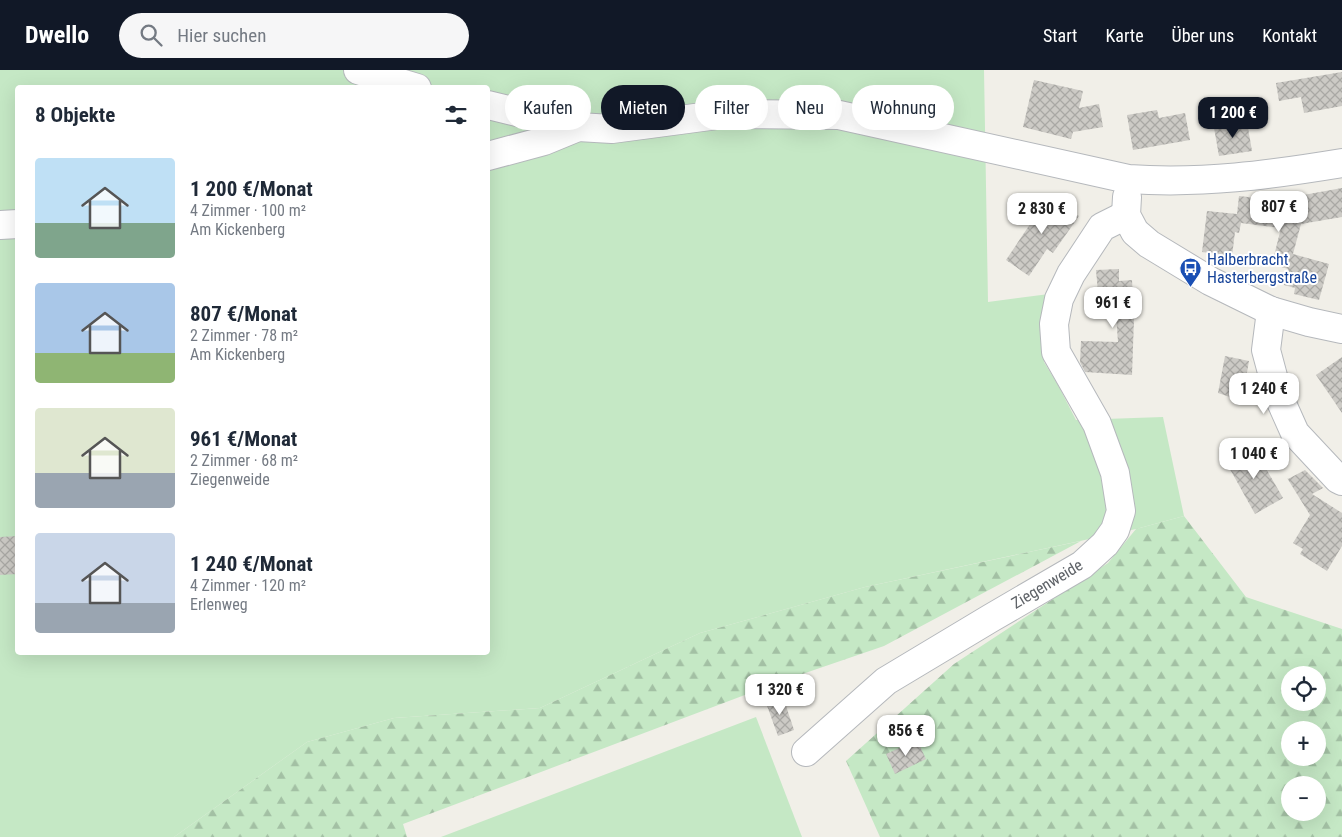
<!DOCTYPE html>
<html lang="de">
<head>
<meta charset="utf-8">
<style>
	body { margin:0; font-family:"Roboto Condensed",sans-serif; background:#f6f6f7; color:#1f2937; height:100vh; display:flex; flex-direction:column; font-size:19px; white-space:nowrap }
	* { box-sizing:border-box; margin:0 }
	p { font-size:16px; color:#747a83 }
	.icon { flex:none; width:28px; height:28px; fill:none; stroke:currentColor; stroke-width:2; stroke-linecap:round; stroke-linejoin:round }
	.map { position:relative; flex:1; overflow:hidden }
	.drawer { position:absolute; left:15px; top:15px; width:475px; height:570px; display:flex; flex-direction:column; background:#fff; border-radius:5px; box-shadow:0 5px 20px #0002 }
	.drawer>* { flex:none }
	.banner { position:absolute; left:505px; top:15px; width:475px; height:45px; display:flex; gap:10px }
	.controls { position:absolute; left:1281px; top:596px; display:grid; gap:10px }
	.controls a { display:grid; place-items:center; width:45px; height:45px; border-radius:50%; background:#fff; box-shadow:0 5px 20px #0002; font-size:25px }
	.price { position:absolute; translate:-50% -42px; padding:0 11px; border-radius:10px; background:#fff; color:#222; font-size:16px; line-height:32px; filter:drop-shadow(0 1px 2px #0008) }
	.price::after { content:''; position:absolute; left:50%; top:30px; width:15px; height:11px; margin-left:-8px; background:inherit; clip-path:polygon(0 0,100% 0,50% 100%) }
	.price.on { background:#111827; color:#fff }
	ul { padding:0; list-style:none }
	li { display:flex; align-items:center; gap:15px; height:125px; padding:0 20px }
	li span { display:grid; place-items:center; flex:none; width:140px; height:100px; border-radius:5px; color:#555 }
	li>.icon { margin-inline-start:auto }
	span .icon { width:60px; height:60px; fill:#fffc; stroke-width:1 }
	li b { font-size:21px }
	h2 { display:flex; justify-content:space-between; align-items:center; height:60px; padding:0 20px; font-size:21px }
	.tag { padding:0 18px; border-radius:22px; background:#fff; box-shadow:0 5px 20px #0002; font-size:18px; line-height:45px }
	.tag.on { background:#111827; color:#fff }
	header { display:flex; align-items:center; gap:30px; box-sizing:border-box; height:70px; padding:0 25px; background:#111827; color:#fff }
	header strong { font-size:24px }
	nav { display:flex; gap:28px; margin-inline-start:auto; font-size:18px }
	.search { width:350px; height:45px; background:#f6f6f7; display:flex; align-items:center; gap:12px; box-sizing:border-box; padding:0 18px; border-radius:28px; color:#747a83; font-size:19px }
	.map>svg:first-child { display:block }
</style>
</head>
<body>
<header>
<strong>Dwello</strong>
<div class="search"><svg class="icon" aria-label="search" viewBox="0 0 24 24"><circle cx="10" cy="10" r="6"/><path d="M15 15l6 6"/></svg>Hier suchen</div>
<nav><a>Start</a><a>Karte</a><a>Über uns</a><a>Kontakt</a></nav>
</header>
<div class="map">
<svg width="1342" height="767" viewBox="0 0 1342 767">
	<defs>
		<pattern id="forest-firs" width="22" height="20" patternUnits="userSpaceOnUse" patternTransform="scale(1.25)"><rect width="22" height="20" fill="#c5e8c5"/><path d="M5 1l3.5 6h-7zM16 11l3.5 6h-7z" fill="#a3c0a4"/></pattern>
		<pattern id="building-cross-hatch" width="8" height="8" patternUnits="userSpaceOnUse" patternTransform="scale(1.25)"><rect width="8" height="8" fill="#cccac5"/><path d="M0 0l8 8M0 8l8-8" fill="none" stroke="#a9a8a4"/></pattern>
	</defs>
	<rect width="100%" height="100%" fill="#f1efe8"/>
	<!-- green -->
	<g fill="#c5e8c5" fill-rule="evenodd">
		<path d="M0,0H984L988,232L1049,224L1044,256V292L1058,315L1076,350L1163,347L1184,446L1136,459L865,517L700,563L540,638L394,648L307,672L174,767H0ZM18,18H488V582H18Z"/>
		<polygon points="756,647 802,767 441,767"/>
	</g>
	<!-- forest -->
	<g fill="url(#forest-firs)" fill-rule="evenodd">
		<path d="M1184,446L1246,527L1342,559V767H880L846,691L954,594L1108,493L1136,459ZM1290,605H1318V632H1290ZM1290,660H1318V688H1290ZM1290,715H1318V742H1290Z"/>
		<polygon points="1081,471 884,576 782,611 403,754 407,767 174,767 307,672 394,648 540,638 700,563 865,517"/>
	</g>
	<!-- building -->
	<g fill="url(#building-cross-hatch)">
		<polygon points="1342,2 1342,36 1304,43 1301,27 1279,31 1276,13"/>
		<polygon points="1034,10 1083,21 1079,38 1099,34 1103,57 1073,62 1071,69 1023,57"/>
		<polygon points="1157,40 1159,48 1185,43 1190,70 1133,80 1127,45"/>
		<polygon points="1223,51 1229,55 1247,52 1252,81 1219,86 1214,58 1219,57"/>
		<polygon points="1342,118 1342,147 1301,154 1293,184 1329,194 1319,230 1294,224 1295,218 1284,215 1288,199 1272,194 1281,158 1241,153 1239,163 1235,162 1232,186 1202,182 1207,141 1237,144 1239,126 1266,129 1267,125 1287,128"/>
		<polygon points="1049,126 1079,146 1053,183 1047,179 1029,206 1006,190"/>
		<polygon points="1119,199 1119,211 1132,210 1134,249 1132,305 1085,302 1080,292 1081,271 1118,272 1115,232 1099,233 1096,200"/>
		<polygon points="1225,286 1249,291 1242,331 1218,323"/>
		<polygon points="1342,287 1342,343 1316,305"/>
		<polygon points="1253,376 1283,428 1255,444 1226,392"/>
		<polygon points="1305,400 1323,418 1312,424 1342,443 1342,476 1327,501 1300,484 1303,479 1293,473 1310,445 1287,408 1288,409"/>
		<polygon points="18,466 18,504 0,505 0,467"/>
		<polygon points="783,627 794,660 778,666 766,633"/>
		<polygon points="917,670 926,689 895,704 886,684"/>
	</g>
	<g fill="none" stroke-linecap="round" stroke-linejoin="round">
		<defs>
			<g id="minor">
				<polyline points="358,0 417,18"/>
				<path d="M488,35L578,57L612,59L725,44L839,45L1128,109C1203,114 1269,105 1342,93"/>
				<polyline points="488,86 544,71 578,57"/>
				<polyline points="1127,127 1126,145 1135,162 1149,174 1210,211 1271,241 1309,252 1342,259"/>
				<polyline points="0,155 18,154"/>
				<polyline points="1271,241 1266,280 1278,325 1295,363 1338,409 1342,411"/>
				<polyline points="806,682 886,611 991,548 1082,495 1105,474 1115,460 1121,441 1115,403 1097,354 1056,282 1054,254 1059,229 1071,204 1102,157 1126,145"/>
			</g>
		</defs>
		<!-- minor casing -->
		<use href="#minor" stroke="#b5b8bc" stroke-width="30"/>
		<!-- minor -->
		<use href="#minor" stroke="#fff" stroke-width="28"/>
	</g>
	<!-- icons -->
	<defs>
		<symbol id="bus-pin" viewBox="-11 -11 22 30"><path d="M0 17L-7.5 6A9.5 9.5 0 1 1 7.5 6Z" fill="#1a4fb4" stroke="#fff"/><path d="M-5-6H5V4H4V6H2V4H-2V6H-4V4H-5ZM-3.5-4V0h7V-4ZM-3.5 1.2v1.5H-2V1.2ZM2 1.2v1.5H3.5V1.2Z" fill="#fff"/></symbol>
	</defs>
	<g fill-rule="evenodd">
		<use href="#bus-pin" x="1178" y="186" width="25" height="34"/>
	</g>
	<g text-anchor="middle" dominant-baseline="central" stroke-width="4" stroke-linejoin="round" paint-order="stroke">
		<!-- transit labels -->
		<g font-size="16" fill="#164399" stroke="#fff" text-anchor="start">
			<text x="1207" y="189">Halberbracht<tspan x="1207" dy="18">Hasterbergstraße</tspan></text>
		</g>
		<!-- street labels -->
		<g font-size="16" fill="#5f6368" stroke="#fff">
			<text transform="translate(1047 514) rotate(-31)">Ziegenweide</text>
		</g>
	</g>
</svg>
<div class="controls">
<a><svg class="icon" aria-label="locate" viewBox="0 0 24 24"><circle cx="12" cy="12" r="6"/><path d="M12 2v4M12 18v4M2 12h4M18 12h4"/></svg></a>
<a>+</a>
<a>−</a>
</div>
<b class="price on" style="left:1233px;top:69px">1 200 €</b>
<b class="price" style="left:1279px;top:163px">807 €</b>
<b class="price" style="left:1042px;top:165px">2 830 €</b>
<b class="price" style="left:1113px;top:259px">961 €</b>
<b class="price" style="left:1264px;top:345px">1 240 €</b>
<b class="price" style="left:1254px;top:410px">1 040 €</b>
<b class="price" style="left:780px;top:646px">1 320 €</b>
<b class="price" style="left:906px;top:687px">856 €</b>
<div class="banner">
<a class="tag">Kaufen</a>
<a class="tag on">Mieten</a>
<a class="tag">Filter</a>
<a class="tag">Neu</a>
<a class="tag">Wohnung</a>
</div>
<section class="drawer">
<h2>8 Objekte<svg class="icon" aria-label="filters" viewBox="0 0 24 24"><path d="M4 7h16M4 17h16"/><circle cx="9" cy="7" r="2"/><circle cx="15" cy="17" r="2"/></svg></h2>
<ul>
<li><span style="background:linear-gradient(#bfe0f5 65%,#7fa58c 0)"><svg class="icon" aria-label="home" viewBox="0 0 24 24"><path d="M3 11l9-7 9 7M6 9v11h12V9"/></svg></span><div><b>1 200 €/Monat</b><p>4 Zimmer · 100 m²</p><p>Am Kickenberg</p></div></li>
<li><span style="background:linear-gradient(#a9c7e8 70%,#8fb573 0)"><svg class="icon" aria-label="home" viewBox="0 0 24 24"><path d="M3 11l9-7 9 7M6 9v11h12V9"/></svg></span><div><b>807 €/Monat</b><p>2 Zimmer · 78 m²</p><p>Am Kickenberg</p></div></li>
<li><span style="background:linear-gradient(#dfe7d0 65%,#9aa5b1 0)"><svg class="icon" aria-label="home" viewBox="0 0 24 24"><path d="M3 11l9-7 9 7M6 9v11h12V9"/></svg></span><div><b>961 €/Monat</b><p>2 Zimmer · 68 m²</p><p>Ziegenweide</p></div></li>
<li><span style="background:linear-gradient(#c9d6e8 70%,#9aa5b1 0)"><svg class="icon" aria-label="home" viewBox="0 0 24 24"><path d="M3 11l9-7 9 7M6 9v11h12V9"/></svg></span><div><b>1 240 €/Monat</b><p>4 Zimmer · 120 m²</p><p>Erlenweg</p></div></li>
</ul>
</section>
</div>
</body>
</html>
